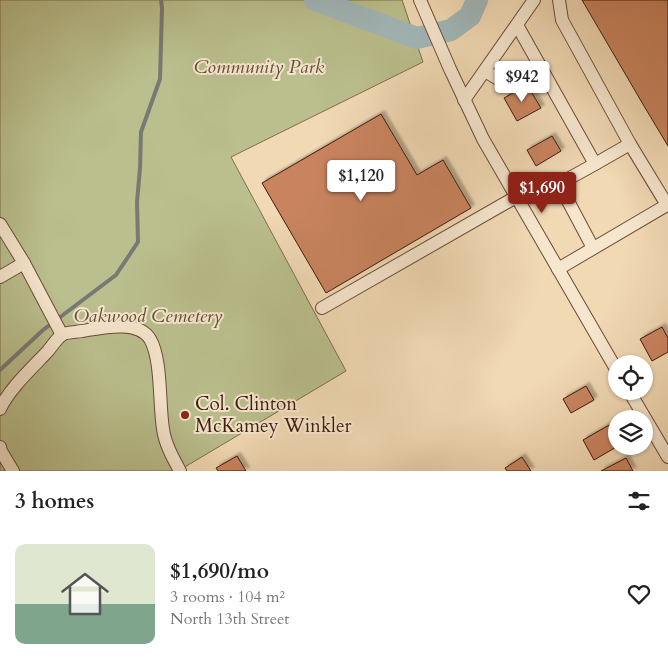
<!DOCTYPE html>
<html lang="en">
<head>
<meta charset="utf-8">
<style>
	body { margin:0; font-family:Cardo,serif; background:#f2f2f2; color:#222; height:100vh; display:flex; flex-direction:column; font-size:19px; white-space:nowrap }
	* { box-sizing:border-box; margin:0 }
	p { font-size:16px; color:#767676 }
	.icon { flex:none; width:28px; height:28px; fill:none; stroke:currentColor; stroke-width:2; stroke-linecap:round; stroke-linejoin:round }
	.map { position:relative; height:471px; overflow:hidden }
	.side { display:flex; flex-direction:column; background:#fff; flex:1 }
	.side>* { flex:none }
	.buttons { position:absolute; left:608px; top:355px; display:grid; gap:10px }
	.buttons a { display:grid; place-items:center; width:45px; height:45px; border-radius:50%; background:#fff; box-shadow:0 1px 4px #0004; font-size:25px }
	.price { position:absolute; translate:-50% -42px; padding:0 11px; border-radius:5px; background:#fff; color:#222; font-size:16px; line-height:32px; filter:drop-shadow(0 1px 2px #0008) }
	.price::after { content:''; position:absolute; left:50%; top:30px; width:15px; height:11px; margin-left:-8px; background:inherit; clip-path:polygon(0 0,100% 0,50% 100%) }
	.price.current { background:#8f2418; color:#fff }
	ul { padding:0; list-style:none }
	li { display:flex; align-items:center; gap:15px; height:125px; padding:0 15px }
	li span { display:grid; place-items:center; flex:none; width:140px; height:100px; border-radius:10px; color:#555 }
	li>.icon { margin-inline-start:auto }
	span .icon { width:60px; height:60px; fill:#fffc; stroke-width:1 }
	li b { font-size:21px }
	h2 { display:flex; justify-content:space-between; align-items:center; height:60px; padding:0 15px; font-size:21px }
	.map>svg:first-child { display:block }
</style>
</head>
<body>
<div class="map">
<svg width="668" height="471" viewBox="0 0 668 471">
	<defs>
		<filter id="shadow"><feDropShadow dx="3.5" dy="-3.5" stdDeviation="1" flood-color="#0004"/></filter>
	</defs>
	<rect width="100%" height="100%" fill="#f1d9b4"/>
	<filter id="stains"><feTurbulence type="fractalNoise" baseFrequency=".004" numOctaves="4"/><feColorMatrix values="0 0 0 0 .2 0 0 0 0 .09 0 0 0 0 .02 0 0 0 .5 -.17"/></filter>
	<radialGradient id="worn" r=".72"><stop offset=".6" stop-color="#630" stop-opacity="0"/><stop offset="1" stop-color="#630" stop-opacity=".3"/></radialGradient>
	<!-- green -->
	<polygon fill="#babf8d" stroke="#7c6e4e" points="0,0 402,0 423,62 231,157 346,371 178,471 0,471"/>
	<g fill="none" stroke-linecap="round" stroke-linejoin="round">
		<!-- stream -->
		<polyline stroke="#797975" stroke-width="4" points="0,370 43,330 116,275 138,242 137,202 140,168 141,132 160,79 162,8 161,0"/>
		<!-- river -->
		<polyline stroke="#a1b7b9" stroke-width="22" points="315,0 417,38 451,30 470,16 477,0"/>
	</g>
	<!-- building -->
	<g fill="#c9845f" stroke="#3d1c0e" filter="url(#shadow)">
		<polygon points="582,0 668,0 668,146 644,106"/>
		<polygon points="527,85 541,108 517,121 504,98"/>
		<polygon points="381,114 417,175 443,160 471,208 326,293 262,183"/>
		<polygon points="552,136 561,151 536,166 527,150"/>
		<polygon points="662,327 668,338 668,352 652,361 640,339"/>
		<polygon points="586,386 594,400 571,413 563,399"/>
		<polygon points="611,424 616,433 616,446 618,446 594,460 583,440"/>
		<polygon points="237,456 246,471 218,471 216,468"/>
		<polygon points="522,457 531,471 507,471 505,468"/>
		<polygon points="626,458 633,471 601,471"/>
	</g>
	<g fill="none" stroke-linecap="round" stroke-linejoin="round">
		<defs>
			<g id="minor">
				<polyline points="420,0 450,69 483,139 616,369"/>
				<polyline points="517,25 595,164 630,144"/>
				<polyline points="485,71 505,83 539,64"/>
				<polyline points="464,100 534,0"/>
				<polyline points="0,224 24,263 62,335"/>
				<polyline points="593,248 559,184 595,164"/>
				<polyline points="558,269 667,205 630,144 562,20 559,0"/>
				<polyline points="0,277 24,263"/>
				<polyline points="322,308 516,197"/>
				<polyline points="629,391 668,457"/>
				<path d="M0,409C9,389 33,367 48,351C52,346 58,337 63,334C69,332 77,332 82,331C101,328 138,319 150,339C162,359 159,405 163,429C165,444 173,458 180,471"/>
				<polyline points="0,447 1,451 13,471"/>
			</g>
		</defs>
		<!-- minor casing -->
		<use href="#minor" stroke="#6a4b38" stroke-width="14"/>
		<!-- minor -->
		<use href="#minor" stroke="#f6e6ce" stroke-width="12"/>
	</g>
	<!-- markers -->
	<circle fill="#8f2418" stroke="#f6e6ce" stroke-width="2" cx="185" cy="415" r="5"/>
	<g text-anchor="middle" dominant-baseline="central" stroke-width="4" stroke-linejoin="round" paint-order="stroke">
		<!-- park labels -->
		<g font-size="19" font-style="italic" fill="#624d34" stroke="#f6e6ce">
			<text x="259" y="67">Community Park</text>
			<text x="148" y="316">Oakwood Cemetery</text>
		</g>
		<!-- poi labels -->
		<g font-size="19" fill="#3d1c0e" stroke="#f6e6ce" text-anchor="start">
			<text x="195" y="404">Col. Clinton<tspan x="195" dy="22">McKamey Winkler</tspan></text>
		</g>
	</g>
	<rect width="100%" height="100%" filter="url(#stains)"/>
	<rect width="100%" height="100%" fill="url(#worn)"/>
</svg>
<div class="buttons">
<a><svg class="icon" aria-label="locate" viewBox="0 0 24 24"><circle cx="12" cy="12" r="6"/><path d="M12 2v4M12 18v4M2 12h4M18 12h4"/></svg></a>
<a><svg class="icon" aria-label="layers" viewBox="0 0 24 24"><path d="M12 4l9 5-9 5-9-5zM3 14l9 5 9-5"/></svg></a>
</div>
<b class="price" style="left:522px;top:103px">$942</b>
<b class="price" style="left:361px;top:202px">$1,120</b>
<b class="price current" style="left:542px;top:214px">$1,690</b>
</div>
<section class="side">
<h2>3 homes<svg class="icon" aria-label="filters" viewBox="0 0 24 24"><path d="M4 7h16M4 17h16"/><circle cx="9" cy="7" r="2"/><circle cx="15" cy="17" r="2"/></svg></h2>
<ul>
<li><span style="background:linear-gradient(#dfe7d0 60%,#7fa58c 0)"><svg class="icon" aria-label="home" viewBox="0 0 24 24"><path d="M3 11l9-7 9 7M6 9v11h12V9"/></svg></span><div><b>$1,690/mo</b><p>3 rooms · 104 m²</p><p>North 13th Street</p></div><svg class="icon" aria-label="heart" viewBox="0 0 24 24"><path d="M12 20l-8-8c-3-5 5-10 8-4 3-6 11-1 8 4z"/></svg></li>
</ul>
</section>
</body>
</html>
